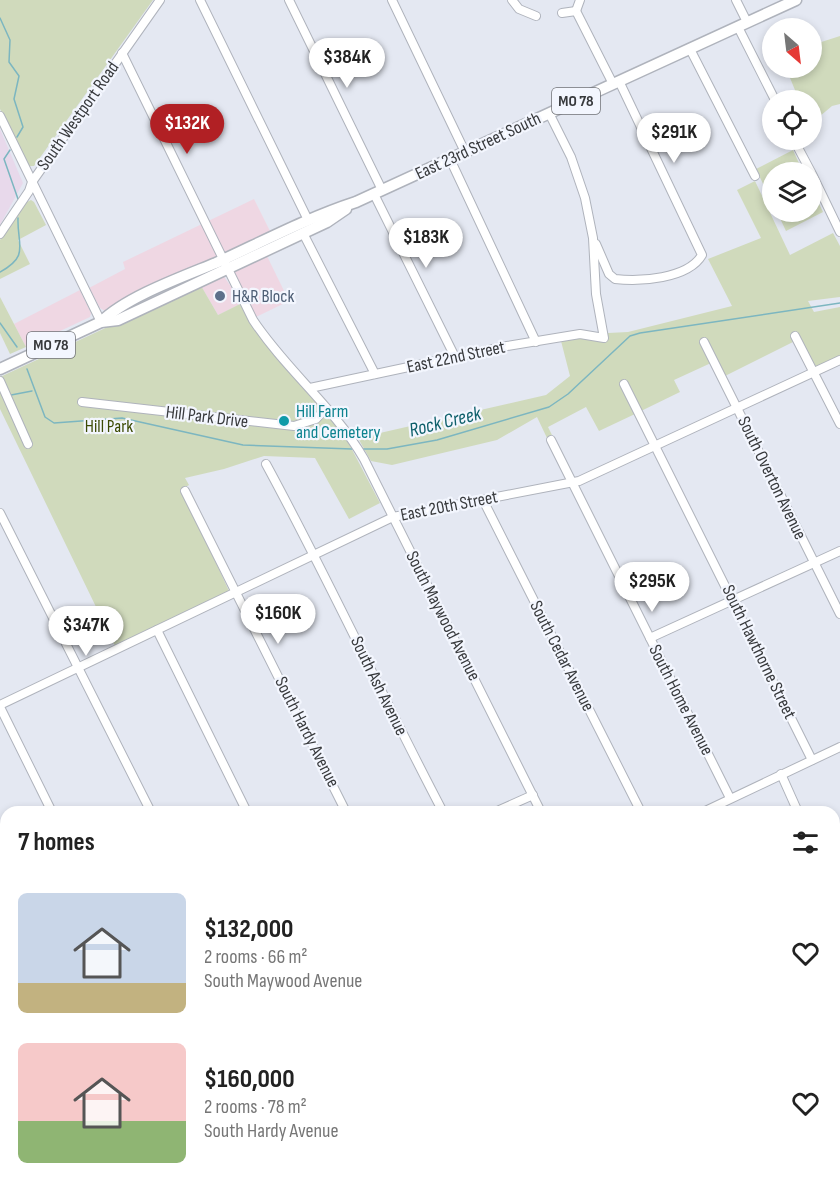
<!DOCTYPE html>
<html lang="en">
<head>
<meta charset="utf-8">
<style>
	body { margin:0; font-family:"Sofia Sans Condensed",sans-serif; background:#f2f2f2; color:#222; height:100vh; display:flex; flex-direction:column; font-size:22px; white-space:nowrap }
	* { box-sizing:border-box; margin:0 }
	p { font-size:20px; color:#767676 }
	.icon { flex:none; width:33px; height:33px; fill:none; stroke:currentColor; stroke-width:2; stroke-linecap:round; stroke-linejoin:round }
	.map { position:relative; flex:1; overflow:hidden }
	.panel { position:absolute; left:0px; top:806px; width:840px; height:386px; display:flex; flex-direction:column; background:#fff; border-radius:18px 18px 0 0; box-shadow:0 3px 9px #0003 }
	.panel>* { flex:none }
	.needle { width:39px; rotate:152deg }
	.tools { position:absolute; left:762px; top:18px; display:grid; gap:12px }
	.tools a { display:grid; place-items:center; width:60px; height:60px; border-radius:50%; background:#fff; box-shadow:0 3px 9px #0003; font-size:30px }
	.price { position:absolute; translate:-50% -51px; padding:0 14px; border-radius:21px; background:#fff; color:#222; font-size:20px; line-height:39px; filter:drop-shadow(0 2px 3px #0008) }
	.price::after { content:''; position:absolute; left:50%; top:36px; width:18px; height:14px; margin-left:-9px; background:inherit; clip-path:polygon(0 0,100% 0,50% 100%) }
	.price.on { background:#b12024; color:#fff }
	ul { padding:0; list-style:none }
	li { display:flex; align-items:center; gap:18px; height:150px; padding:0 18px }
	li span { display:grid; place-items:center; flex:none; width:168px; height:120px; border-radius:9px; color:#555 }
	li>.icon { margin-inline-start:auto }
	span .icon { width:72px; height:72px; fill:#fffc; stroke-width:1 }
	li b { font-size:26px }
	h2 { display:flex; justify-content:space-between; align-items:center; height:72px; padding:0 18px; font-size:26px }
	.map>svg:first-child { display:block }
</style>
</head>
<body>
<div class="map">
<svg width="840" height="1190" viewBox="0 0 840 1190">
	<rect width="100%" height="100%" fill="#e4e8f2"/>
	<!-- commercial -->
	<g fill="#efd7e3">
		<polygon points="254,199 271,233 105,311 100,308 89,288 125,269 123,262"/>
		<polygon points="266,254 289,301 256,317 233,271"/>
		<polygon points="223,275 242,303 218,315 200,284"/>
		<polygon points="80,290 91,313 90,317 26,347 14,324"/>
		<polygon points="6,1077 6,1185 32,1185 34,1190 0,1190 0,1080"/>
	</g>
	<!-- education -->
	<polygon fill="#e8d9eb" points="0,129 23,183 0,225"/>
	<!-- green -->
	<g fill="#d0dabc">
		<polygon points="0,0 153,0 34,166 28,166 0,109"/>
		<polygon points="840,36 840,104 832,106 813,122 812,100 799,100 786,68 812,68 812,45"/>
		<polygon points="793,150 803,172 772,172 772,203 756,169"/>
		<polygon points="755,181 790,255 833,233 840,246 840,297 808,301 814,312 840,307 840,357 818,368 814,366 795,341 725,376 705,337 699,341 711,363 674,380 680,392 641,411 625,380 620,383 635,414 599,431 586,407 548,427 552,435 547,438 537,417 497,440 392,465 371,461 358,438 546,395 570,376 561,341 580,338 605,341 608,333 628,332 732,306 708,259 761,238 737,190"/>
		<polygon points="812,189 823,212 786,231 777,212 812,212"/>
		<polygon points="31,200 34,202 46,225 18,240 30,264 0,279 0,240 23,204"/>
		<polygon points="200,284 218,315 242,303 270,349 319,403 347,440 380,503 349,519 315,458 264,456 224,469 185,478 189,485 182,489 229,591 115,646 0,409 0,377"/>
		<polygon points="0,297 26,347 10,354 0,333"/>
	</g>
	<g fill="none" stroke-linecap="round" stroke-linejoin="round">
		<!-- stream -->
		<g stroke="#7cb6c0" stroke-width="1.5">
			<polyline points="0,18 10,40 9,62 19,76 14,99 23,127 17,137"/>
			<polyline points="10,150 4,159 18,199"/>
			<path d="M0,272C30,256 17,245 18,218"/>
			<polyline points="0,323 17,347"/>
			<polyline points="27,369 45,417 54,423 122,418 243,445 352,449"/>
			<polyline points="11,395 32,391"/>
			<polyline points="363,449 387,449 437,440 549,407 568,394 630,336 640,333 840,303"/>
		</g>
		<defs>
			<g id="minor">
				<polyline points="200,0 308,220"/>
				<polyline points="289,0 382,190"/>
				<polyline points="392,0 465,152"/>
				<polyline points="512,0 519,9 536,16"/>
				<polyline points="736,0 747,22"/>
				<polyline points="576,11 613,84"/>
				<polyline points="576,11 580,0"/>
				<polyline points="562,13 576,11"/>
				<polyline points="738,27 775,100"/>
				<polyline points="690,49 755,176"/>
				<path d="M122,53L253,320C286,370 334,407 364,459L541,812"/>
				<polyline points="0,116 101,322"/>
				<polyline points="794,140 811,172"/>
				<polyline points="450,159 536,342"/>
				<polyline points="812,174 840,232"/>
				<polyline points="374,194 455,357"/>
				<polyline points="303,233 375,374"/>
				<polyline points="0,234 29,191 32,182 160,0"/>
				<path d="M596,244L609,274L615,279C639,282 688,279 702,255L619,81"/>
				<polyline points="795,336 840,424"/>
				<polyline points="704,342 840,614"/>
				<polyline points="0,381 28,444"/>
				<polyline points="624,384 812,760"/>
				<polyline points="310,388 507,346 580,334 604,338 596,294 593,238 585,198 571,157 549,113"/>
				<polyline points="82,402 294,426 316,419 326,408"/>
				<polyline points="551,440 730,798"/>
				<path d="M266,464C328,578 382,696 443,812"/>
				<polyline points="185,491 346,812"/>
				<polyline points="483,500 641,812"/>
				<polyline points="0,513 151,812"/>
				<polyline points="157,630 247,812"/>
				<polyline points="650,638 840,551"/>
				<polyline points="0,705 393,517 579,481 840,360"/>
				<polyline points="0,707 52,812"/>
				<polyline points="781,774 798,812"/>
				<polyline points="495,812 533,795"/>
				<polyline points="703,812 840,747"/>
				<polyline points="0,841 6,840"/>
				<polyline points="834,848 840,845"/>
				<polyline points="834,874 840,883"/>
				<polyline points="0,904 6,916"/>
				<polyline points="834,929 840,927"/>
				<polyline points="834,945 840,942"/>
				<polyline points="0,952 6,948"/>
				<polyline points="834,1022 840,1035"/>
				<polyline points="0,1106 6,1117"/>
				<polyline points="0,1136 6,1133"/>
				<polyline points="834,1137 840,1134"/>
				<polyline points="0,1151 6,1148"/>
				<polyline points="37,1185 39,1190"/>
				<polyline points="133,1185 136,1190"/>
				<polyline points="142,1185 145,1190"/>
				<polyline points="238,1185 240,1190"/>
				<polyline points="334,1185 336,1190"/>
				<polyline points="433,1185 436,1190"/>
				<polyline points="530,1185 532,1190"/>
				<polyline points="630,1185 632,1190"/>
				<polyline points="827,1185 829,1190"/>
				<polyline points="723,1190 733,1185"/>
			</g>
			<g id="major">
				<path d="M101,322C126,297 182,277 216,263C262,242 307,218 356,202L796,0"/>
				<polyline points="0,369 101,322 118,320 327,222 346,209"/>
			</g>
		</defs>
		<!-- minor casing -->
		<use href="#minor" stroke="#afb3bc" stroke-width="10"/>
		<!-- major casing -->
		<use href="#major" stroke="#afb3bc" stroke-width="13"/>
		<!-- minor -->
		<use href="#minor" stroke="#fff" stroke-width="8"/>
		<!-- major -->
		<use href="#major" stroke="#fff" stroke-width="10"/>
		<!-- rail -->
		<g stroke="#7b7e84" stroke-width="1.5" stroke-dasharray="3 6" stroke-linecap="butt">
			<polyline points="0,896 6,895"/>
			<polyline points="834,993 840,997"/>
		</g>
	</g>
	<!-- markers -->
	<circle fill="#5c6f8a" stroke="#f3f6fe" stroke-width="2" cx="220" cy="296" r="6"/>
	<circle fill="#0f9aa8" stroke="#f3f6fe" stroke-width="2" cx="284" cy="421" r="6"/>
	<g text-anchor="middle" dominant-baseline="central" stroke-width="4.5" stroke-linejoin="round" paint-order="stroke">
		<!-- shield labels -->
		<g fill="#f3f6fe" stroke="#707277" stroke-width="1.5">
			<rect x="552" y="88" width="48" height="26" rx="4.5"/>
			<rect x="27" y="332" width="48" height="26" rx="4.5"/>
		</g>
		<g font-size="16" font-weight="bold" fill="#383a3d">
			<text x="576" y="101">MO 78</text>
			<text x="51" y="345">MO 78</text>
		</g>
		<!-- street labels -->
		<g font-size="18" fill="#383a3d" stroke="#f3f6fe">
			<text transform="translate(78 116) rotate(-55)">South Westport Road</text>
			<text transform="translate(478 146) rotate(-25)">East 23rd Street South</text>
			<text transform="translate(456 357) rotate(-12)">East 22nd Street</text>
			<text transform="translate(207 417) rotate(7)">Hill Park Drive</text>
			<text transform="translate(772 478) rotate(64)">South Overton Avenue</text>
			<text transform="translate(449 506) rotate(-11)">East 20th Street</text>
			<text transform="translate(443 616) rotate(63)">South Maywood Avenue</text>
			<text transform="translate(759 652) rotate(64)">South Hawthorne Street</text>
			<text transform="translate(562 656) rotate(63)">South Cedar Avenue</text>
			<text transform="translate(379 686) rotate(64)">South Ash Avenue</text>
			<text transform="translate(681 700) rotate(63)">South Home Avenue</text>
			<text transform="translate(307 732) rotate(63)">South Hardy Avenue</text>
		</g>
		<!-- service labels -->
		<g font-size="18" fill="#4e5e75" stroke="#f3f6fe" text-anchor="start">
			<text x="232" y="296">H&amp;R Block</text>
		</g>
		<!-- culture labels -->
		<g font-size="18" fill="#0d838f" stroke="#f3f6fe" text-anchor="start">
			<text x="296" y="411">Hill Farm<tspan x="296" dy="21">and Cemetery</tspan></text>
		</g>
		<!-- park labels -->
		<g font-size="18" fill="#3c4b03" stroke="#f3f6fe">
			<text x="109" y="426">Hill Park</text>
		</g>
		<!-- water labels -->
		<g font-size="20" font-style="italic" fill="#0f606b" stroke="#f3f6fe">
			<text transform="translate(445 422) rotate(-14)">Rock Creek</text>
		</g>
	</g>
</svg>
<div class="tools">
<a><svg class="needle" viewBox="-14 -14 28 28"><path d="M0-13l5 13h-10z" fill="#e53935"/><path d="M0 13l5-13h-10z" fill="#767676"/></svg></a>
<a><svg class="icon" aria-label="locate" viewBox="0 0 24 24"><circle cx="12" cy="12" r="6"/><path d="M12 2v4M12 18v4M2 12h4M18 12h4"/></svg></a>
<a><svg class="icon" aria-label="layers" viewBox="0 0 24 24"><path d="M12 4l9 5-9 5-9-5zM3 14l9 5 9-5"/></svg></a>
</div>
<b class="price" style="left:347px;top:89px">$384K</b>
<b class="price on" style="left:187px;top:155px">$132K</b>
<b class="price" style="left:674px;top:164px">$291K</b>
<b class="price" style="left:426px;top:269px">$183K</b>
<b class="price" style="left:652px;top:613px">$295K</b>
<b class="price" style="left:278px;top:645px">$160K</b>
<b class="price" style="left:86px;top:657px">$347K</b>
<section class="panel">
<h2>7 homes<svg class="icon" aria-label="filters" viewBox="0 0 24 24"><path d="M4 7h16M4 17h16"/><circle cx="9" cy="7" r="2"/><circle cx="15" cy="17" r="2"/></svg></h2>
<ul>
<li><span style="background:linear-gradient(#c9d6e8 75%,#c2b280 0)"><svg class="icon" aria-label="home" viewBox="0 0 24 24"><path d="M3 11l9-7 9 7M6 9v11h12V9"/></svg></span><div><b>$132,000</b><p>2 rooms · 66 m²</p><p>South Maywood Avenue</p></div><svg class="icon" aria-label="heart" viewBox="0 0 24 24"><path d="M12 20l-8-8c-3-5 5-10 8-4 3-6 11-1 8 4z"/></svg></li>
<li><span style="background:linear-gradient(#f6c9c9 65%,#8fb573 0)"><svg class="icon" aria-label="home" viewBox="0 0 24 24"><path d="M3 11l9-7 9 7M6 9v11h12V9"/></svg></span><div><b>$160,000</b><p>2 rooms · 78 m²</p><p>South Hardy Avenue</p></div><svg class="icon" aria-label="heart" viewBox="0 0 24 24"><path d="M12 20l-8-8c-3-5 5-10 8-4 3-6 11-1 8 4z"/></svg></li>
</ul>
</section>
</div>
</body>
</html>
